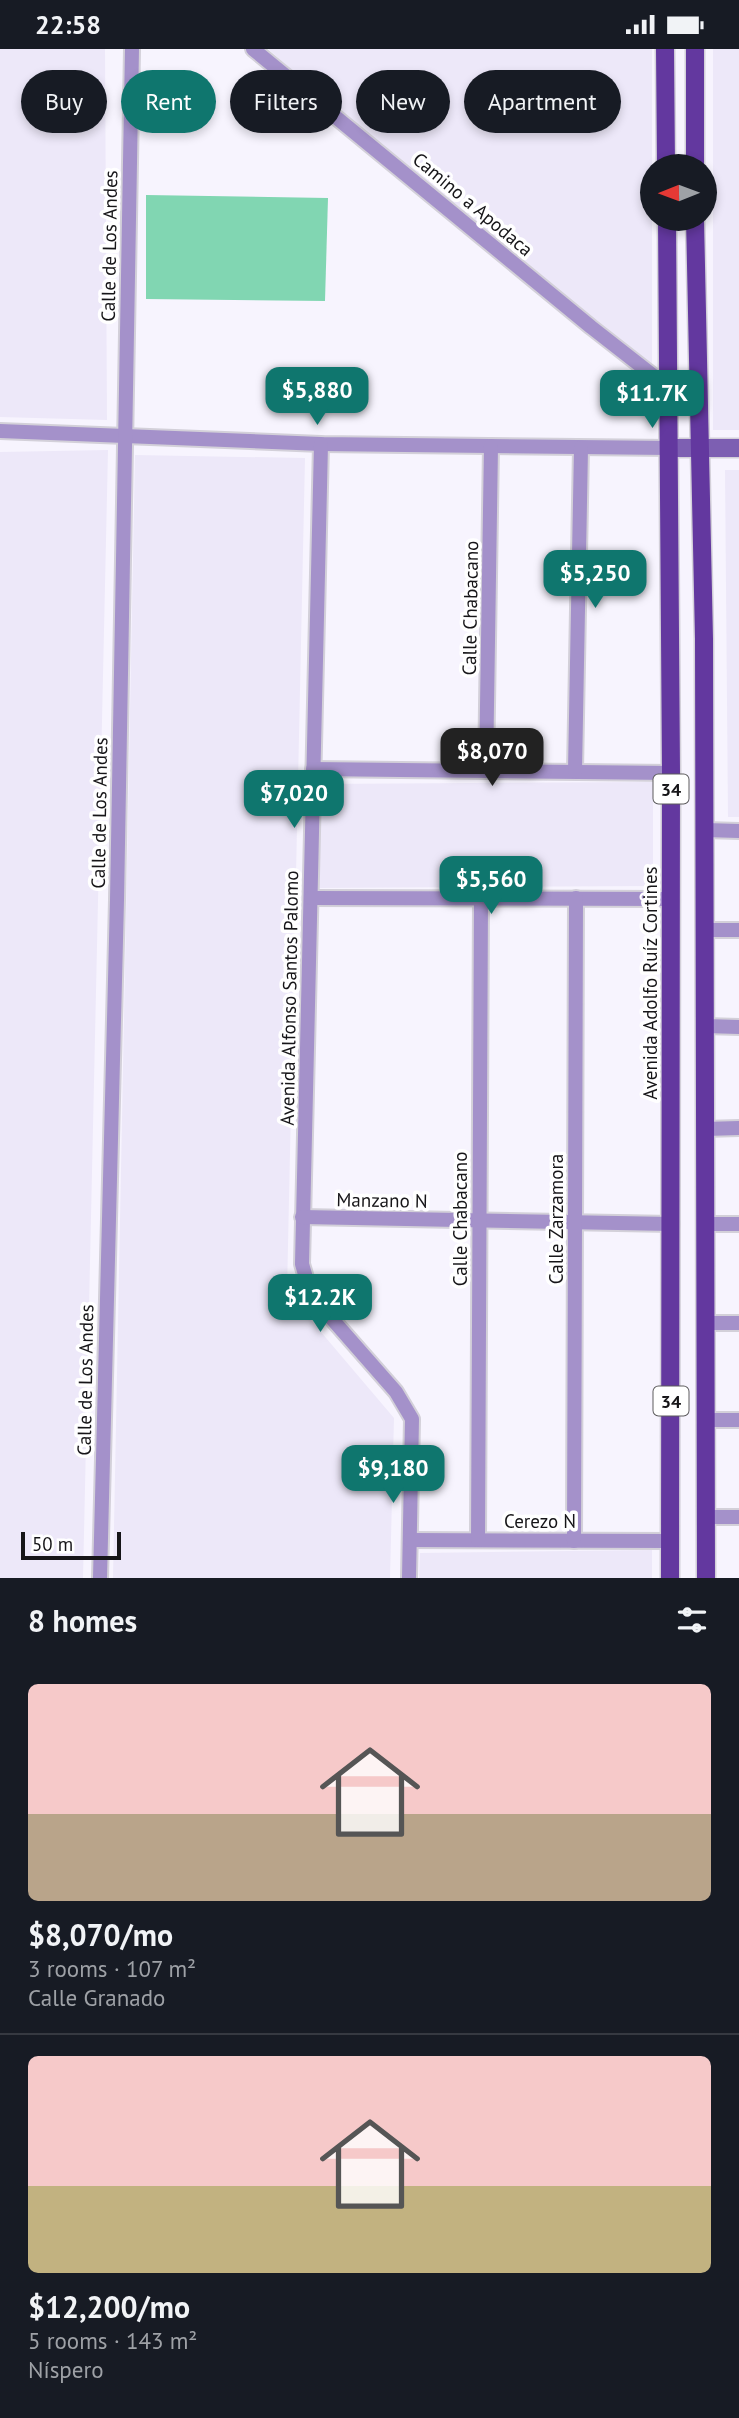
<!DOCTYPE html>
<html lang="en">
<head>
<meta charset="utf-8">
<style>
	body { margin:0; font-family:"PT Sans",sans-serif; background:#20242c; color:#f1f3f6; height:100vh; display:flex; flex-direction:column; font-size:26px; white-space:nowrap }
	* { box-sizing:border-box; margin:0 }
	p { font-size:23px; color:#9ea1a6 }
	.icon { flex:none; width:38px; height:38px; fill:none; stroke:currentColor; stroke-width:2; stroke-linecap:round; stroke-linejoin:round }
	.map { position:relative; height:1529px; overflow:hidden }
	.drawer { display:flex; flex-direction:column; background:#171b24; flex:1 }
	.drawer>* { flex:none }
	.hud { position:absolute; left:21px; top:21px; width:698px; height:63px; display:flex; gap:14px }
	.needle { width:46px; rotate:269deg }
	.fabs { position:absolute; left:640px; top:105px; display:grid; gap:14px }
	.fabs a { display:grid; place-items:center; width:77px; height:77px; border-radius:50%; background:#171b24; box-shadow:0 4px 10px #0003; font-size:35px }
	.scale { position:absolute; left:21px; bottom:18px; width:100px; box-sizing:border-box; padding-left:7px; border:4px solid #161518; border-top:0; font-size:19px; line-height:24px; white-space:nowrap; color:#161518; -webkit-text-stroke:5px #fff; paint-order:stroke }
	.price { position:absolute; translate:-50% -60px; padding:0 16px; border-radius:14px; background:#0f766e; color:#fff; font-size:23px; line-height:46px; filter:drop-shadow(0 2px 4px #0008) }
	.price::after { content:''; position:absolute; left:50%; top:42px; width:21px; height:16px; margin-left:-10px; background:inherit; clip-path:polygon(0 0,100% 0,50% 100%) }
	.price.selected { background:#222; color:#fff }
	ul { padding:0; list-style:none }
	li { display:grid; align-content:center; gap:14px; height:371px; padding:0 28px }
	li+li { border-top:2px solid #363941 }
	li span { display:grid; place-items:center; height:217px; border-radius:10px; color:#555 }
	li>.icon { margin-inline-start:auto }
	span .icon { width:126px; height:126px; fill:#fffc; stroke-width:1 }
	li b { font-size:30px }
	h2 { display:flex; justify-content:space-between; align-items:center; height:84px; padding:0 28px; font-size:30px }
	.tag { padding:0 24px; border-radius:32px; background:#171b24; box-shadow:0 4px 10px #0003; font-size:24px; line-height:63px }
	.tag.selected { background:#0f766e; color:#fff }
	.status { display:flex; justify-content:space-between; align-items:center; height:49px; padding:0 35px; background:#171b24; direction:ltr }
	.status svg { height:19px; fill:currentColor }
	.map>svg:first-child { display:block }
</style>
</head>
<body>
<div class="status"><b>22:58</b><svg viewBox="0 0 49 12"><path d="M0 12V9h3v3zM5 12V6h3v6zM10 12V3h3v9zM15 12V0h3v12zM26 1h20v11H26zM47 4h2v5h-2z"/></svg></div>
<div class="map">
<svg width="739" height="1529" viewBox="0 0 739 1529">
	<rect width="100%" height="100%" fill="#f7f4fe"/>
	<!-- built -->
	<g fill="#ede8f9">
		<polygon points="0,0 105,0 107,371 0,368"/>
		<polygon points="268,0 652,0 652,317 339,62"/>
		<rect x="713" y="0" width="26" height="381"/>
		<polygon points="108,401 83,1529 0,1529 0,403"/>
		<polygon points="135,406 305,409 287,1243 394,1369 390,1529 113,1529"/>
		<polygon points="725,421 739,421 739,768 728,768"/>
		<polygon points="653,733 653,837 319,839 319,735"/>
		<polygon points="652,1501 652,1529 419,1529 420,1504"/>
	</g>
	<!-- green -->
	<polygon fill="#81d6b2" points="146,146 328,149 325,252 146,250"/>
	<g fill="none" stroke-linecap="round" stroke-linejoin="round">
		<defs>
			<g id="street">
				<polyline points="253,0 591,278 669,339"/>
				<polyline points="0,382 321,395 670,399"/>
				<polyline points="321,395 302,1215 311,1246 396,1343 412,1370 409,1529"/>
				<polyline points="313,720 671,724"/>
				<polyline points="486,722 491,397"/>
				<polyline points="575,722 581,399"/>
				<polyline points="705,781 739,782"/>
				<polyline points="311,849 671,850"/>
				<polyline points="705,881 739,881"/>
				<polyline points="705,977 739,978"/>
				<polyline points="705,1080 739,1079"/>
				<polyline points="302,1168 672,1175"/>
				<polyline points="705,1175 739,1175"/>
				<polyline points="705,1274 739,1274"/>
				<polyline points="706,1371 739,1371"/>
				<polyline points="706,1468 739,1468"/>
				<polyline points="410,1491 671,1492"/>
				<polyline points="478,1491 481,849"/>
				<polyline points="574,1492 576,849"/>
				<polyline points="100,1529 117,851 132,0"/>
			</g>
			<polyline id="secondary" points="670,399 739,399"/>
			<g id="primary">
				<polyline points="665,0 666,117"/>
				<polyline points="695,117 695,0"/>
				<polyline points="667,170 671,724 670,1529"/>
				<polyline points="695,170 704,590 706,1529"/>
			</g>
		</defs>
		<!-- street casing -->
		<use href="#street" stroke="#d3d0d9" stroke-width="18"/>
		<!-- secondary casing -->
		<use href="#secondary" stroke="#d3d0d9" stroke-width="21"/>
		<!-- primary casing -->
		<use href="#primary" stroke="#d3d0d9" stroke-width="21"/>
		<!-- street -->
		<use href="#street" stroke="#a491ca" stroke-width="14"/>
		<!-- secondary -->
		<use href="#secondary" stroke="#7d5fb2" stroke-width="18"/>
		<!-- primary -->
		<use href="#primary" stroke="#63389f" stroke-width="18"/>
	</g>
	<g text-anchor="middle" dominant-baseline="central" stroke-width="7" stroke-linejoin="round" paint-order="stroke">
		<!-- shield labels -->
		<g fill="#fff" stroke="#5c5b5d" stroke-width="2">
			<rect x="653.5" y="725.5" width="35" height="29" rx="5"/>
			<rect x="653.5" y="1337.5" width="35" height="29" rx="5"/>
		</g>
		<g font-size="18" font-weight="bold" fill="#161518">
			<text x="671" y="740">34</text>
			<text x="671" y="1352">34</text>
		</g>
		<!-- street labels -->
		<g font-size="19" fill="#161518" stroke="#fff">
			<text transform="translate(473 155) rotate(40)">Camino a Apodaca</text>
			<text transform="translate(109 197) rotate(-89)">Calle de Los Andes</text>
			<text transform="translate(470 559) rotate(-89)">Calle Chabacano</text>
			<text transform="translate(99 764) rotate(-89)">Calle de Los Andes</text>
			<text transform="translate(650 934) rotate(-90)">Avenida Adolfo Ruíz Cortines</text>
			<text transform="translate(289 949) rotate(-89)">Avenida Alfonso Santos Palomo</text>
			<text transform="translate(382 1151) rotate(1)">Manzano N</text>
			<text transform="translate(460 1170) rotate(-90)">Calle Chabacano</text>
			<text transform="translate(556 1170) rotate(-90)">Calle Zarzamora</text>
			<text transform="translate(85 1331) rotate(-89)">Calle de Los Andes</text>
			<text x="540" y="1472">Cerezo N</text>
		</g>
	</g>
</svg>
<div class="fabs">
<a><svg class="needle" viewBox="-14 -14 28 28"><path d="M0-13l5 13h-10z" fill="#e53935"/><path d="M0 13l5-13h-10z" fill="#9ea1a6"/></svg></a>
</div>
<div class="scale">50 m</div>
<b class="price" style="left:317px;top:378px">$5,880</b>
<b class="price" style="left:652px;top:381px">$11.7K</b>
<b class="price" style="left:595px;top:561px">$5,250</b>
<b class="price selected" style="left:492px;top:739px">$8,070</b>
<b class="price" style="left:294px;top:781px">$7,020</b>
<b class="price" style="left:491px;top:867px">$5,560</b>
<b class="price" style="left:320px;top:1285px">$12.2K</b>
<b class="price" style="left:393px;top:1456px">$9,180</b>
<div class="hud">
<a class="tag">Buy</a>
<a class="tag selected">Rent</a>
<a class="tag">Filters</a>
<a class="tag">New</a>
<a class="tag">Apartment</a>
</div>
</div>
<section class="drawer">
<h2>8 homes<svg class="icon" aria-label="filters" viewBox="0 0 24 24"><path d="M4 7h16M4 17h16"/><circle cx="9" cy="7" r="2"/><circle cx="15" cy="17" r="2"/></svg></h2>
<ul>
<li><span style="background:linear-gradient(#f6c9c9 60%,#b9a48a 0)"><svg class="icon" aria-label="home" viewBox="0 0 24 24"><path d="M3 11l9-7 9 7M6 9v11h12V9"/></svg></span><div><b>$8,070/mo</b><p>3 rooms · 107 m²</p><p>Calle Granado</p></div></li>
<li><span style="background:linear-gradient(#f6c9c9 60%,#c2b280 0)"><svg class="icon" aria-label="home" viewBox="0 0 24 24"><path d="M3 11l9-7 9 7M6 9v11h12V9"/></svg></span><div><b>$12,200/mo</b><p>5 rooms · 143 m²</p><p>Níspero</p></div></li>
</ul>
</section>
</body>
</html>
